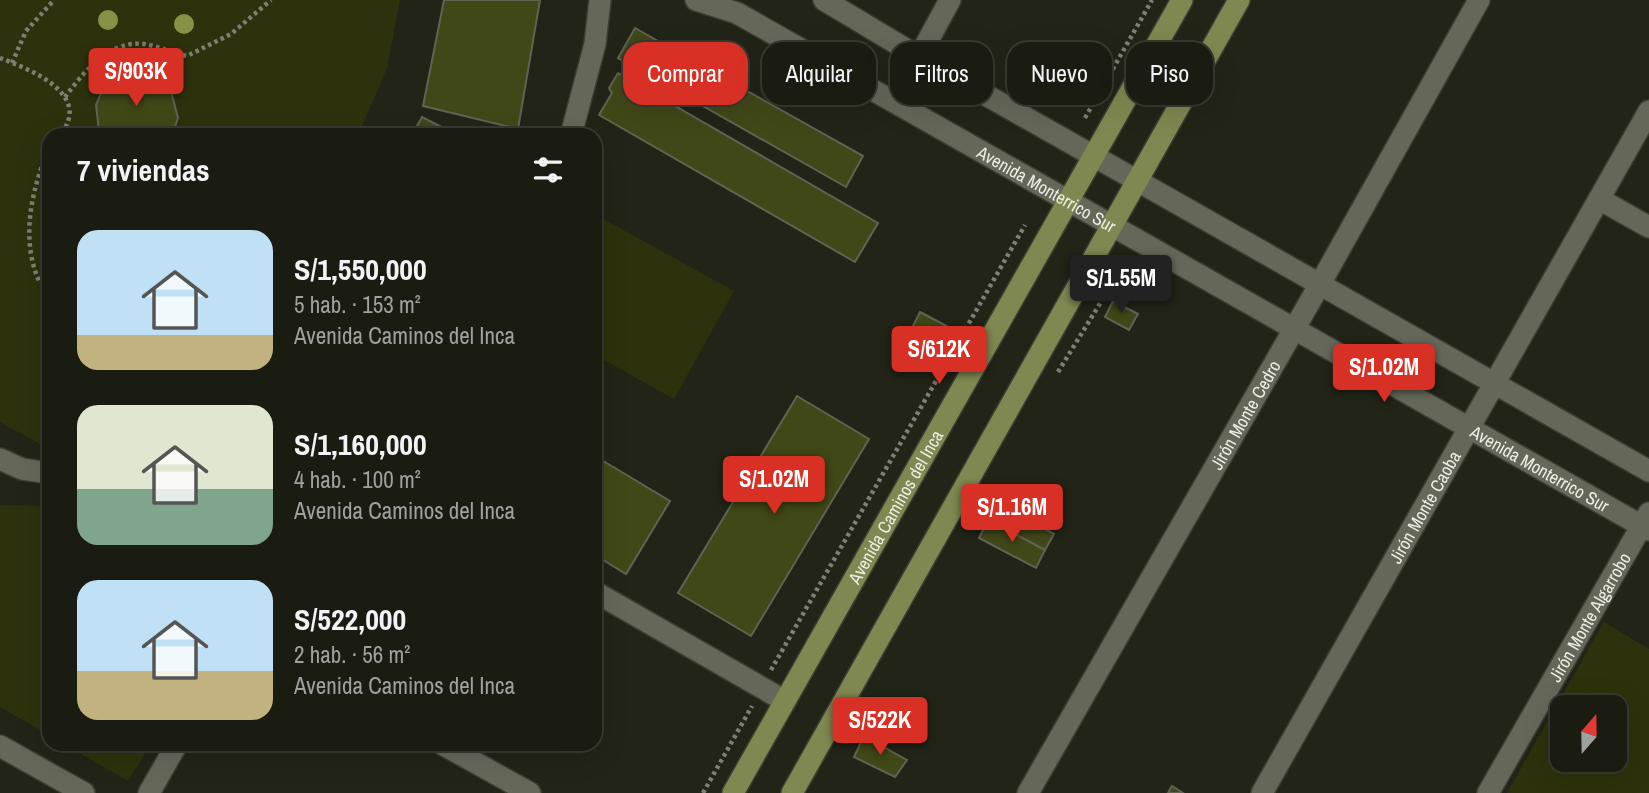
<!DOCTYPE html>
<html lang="es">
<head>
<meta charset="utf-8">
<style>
	body { margin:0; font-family:"Archivo Narrow",sans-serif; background:#23241a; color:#f1f3f6; height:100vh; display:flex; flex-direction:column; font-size:26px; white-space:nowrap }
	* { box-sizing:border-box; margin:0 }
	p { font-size:23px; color:#9fa19f }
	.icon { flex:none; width:38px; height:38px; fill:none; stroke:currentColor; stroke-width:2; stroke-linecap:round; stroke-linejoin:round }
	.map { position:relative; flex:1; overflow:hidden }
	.panel { position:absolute; left:42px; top:128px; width:560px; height:623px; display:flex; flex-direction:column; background:#1a1b11; border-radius:21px; box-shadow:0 7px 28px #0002,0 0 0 2px #383931 }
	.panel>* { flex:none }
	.top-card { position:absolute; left:623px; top:42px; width:665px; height:63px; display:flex; gap:14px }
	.needle { width:46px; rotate:20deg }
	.tools { position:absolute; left:1550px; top:695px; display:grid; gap:14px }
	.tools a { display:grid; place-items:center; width:77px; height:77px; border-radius:14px; background:#1a1b11; box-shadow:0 7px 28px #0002,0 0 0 2px #383931; font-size:35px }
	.price { position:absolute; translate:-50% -60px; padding:0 16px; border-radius:7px; background:#d93025; color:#fff; font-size:23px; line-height:46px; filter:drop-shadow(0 2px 4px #0008) }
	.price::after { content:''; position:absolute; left:50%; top:42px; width:21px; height:16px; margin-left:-10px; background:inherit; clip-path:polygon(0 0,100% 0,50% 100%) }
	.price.current { background:#222; color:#fff }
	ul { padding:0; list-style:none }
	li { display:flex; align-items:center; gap:21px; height:175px; padding:0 35px }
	li span { display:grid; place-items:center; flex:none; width:196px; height:140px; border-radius:21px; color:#555 }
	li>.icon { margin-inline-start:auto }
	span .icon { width:84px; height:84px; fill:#fffc; stroke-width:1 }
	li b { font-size:30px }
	h2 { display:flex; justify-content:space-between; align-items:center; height:84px; padding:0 35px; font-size:30px }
	.chip { padding:0 24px; border-radius:21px; background:#1a1b11; box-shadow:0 7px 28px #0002,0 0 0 2px #383931; font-size:24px; line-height:63px }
	.chip.current { background:#d93025; color:#fff }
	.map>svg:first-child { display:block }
</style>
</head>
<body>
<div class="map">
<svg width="1649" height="793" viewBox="0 0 1649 793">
	<rect width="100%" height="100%" fill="#222417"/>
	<!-- green -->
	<g fill="#2d320c" fill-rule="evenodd">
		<polygon points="0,0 400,0 387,69 358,135 49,135 49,449 0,422"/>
		<polygon points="598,216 734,291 674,399 595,355 595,221"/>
		<polygon points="0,505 49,506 49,735 0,707"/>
		<path d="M1604,622L1649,649V793H1507ZM1563,707H1615V760H1563Z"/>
		<polygon points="64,744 151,744 128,781"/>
	</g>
	<!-- building -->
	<g fill="#414817" stroke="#606354" stroke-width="2">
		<polygon points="444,0 540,0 518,129 423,106"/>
		<polygon points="635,28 863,156 846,187 618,58"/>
		<polygon points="135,73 149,75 171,91 178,118 172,135 101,135 99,131 96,105 101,93 121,76"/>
		<polygon points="618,73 878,223 855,262 599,115 612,93 609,88"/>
		<polygon points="422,117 457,135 412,135"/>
		<polygon points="1113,301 1138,314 1129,330 1105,317"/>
		<polygon points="920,312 956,331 948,345 913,326"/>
		<polygon points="797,396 869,439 751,636 678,593"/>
		<polygon points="595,456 670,501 626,574 595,555"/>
		<polygon points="997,503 1054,534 1045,550 988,520"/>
		<polygon points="988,520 1045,550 1036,568 979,538"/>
		<polygon points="864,736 907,760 895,777 854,757"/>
		<polygon points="1172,786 1183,793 1168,793"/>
	</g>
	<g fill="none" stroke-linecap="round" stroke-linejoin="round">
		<defs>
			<g id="minor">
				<path id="s1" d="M696,0L737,13L1649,530"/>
				<polyline points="824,0 919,57 1649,471"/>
				<polyline points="919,57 950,0"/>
				<polyline points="571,135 595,44 600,0"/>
				<polyline points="1599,199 1649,227"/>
				<polyline points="0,459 22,469 49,473"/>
				<polyline points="595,592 785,701"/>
				<polyline points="442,744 530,793"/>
				<polyline points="0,746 84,793"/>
				<polyline points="149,793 177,744"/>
				<path id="s2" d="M1028,793L1320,284L1479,0"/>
				<path id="s3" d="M1262,793L1649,111"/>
				<path id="s4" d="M1488,793L1649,513"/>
			</g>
			<g id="major">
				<path id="s5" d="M733,793L1182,0"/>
				<polyline points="792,793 1239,0"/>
			</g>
		</defs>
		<!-- minor casing -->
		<use href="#minor" stroke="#3c3e34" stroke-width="24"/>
		<!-- major casing -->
		<use href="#major" stroke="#3c3e34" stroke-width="24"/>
		<!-- path -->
		<g stroke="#7e8075" stroke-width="4.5" stroke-dasharray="3.5 3.5" stroke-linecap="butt">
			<path d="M0,58C29,69 94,94 60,135"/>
			<polyline points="12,63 26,31 54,0"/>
			<path d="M65,97C84,72 109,40 144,44C158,46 173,53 187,56L231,34L271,0"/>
			<polyline points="1085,118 1152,0"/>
			<path d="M49,148C31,190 20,241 40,283L49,285"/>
			<polyline points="1058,372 1126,261"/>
			<polyline points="771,670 1025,225"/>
			<polyline points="703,793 752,706"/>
		</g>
		<!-- minor -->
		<use href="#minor" stroke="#656859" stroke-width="21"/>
		<!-- major -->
		<use href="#major" stroke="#808851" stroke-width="21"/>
	</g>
	<!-- trees -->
	<g fill="#879148">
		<circle cx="108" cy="20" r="10"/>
		<circle cx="184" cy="24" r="10"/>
	</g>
	<g text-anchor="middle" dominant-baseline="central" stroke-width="7" stroke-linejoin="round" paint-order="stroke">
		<!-- street labels -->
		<g font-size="18" fill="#ebede4" stroke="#222417">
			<text stroke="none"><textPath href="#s1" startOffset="399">Avenida Monterrico Sur</textPath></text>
			<text stroke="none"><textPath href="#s2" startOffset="436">Jirón Monte Cedro</textPath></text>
			<text stroke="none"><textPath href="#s1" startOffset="966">Avenida Monterrico Sur</textPath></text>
			<text stroke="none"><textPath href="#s5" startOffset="329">Avenida Caminos del Inca</textPath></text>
			<text stroke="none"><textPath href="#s3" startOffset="329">Jirón Monte Caoba</textPath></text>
			<text stroke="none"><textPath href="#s4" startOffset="203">Jirón Monte Algarrobo</textPath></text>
		</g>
	</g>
</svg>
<div class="tools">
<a><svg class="needle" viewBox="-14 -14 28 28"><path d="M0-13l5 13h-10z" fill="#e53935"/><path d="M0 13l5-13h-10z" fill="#9fa19f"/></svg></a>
</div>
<b class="price" style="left:136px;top:108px">S/903K</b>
<b class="price current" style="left:1121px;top:315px">S/1.55M</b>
<b class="price" style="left:939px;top:386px">S/612K</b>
<b class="price" style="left:1384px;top:404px">S/1.02M</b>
<b class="price" style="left:774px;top:516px">S/1.02M</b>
<b class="price" style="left:1012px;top:544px">S/1.16M</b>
<b class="price" style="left:880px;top:757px">S/522K</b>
<div class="top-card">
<a class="chip current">Comprar</a>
<a class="chip">Alquilar</a>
<a class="chip">Filtros</a>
<a class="chip">Nuevo</a>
<a class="chip">Piso</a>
</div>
<section class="panel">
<h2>7 viviendas<svg class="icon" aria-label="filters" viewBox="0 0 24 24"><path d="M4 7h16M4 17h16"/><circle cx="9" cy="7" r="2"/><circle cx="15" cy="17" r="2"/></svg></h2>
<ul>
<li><span style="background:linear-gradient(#bfe0f5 75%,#c2b280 0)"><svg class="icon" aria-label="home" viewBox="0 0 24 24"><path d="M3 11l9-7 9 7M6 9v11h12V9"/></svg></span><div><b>S/1,550,000</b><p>5 hab. · 153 m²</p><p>Avenida Caminos del Inca</p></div></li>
<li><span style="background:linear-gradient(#dfe7d0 60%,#7fa58c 0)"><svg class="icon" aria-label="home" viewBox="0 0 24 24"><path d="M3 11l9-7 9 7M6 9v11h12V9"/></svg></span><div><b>S/1,160,000</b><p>4 hab. · 100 m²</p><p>Avenida Caminos del Inca</p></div></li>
<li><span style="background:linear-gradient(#bfe0f5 65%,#c2b280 0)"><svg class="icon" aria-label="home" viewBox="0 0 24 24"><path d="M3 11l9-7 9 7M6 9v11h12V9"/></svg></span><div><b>S/522,000</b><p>2 hab. · 56 m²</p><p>Avenida Caminos del Inca</p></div></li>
</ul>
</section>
</div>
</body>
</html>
